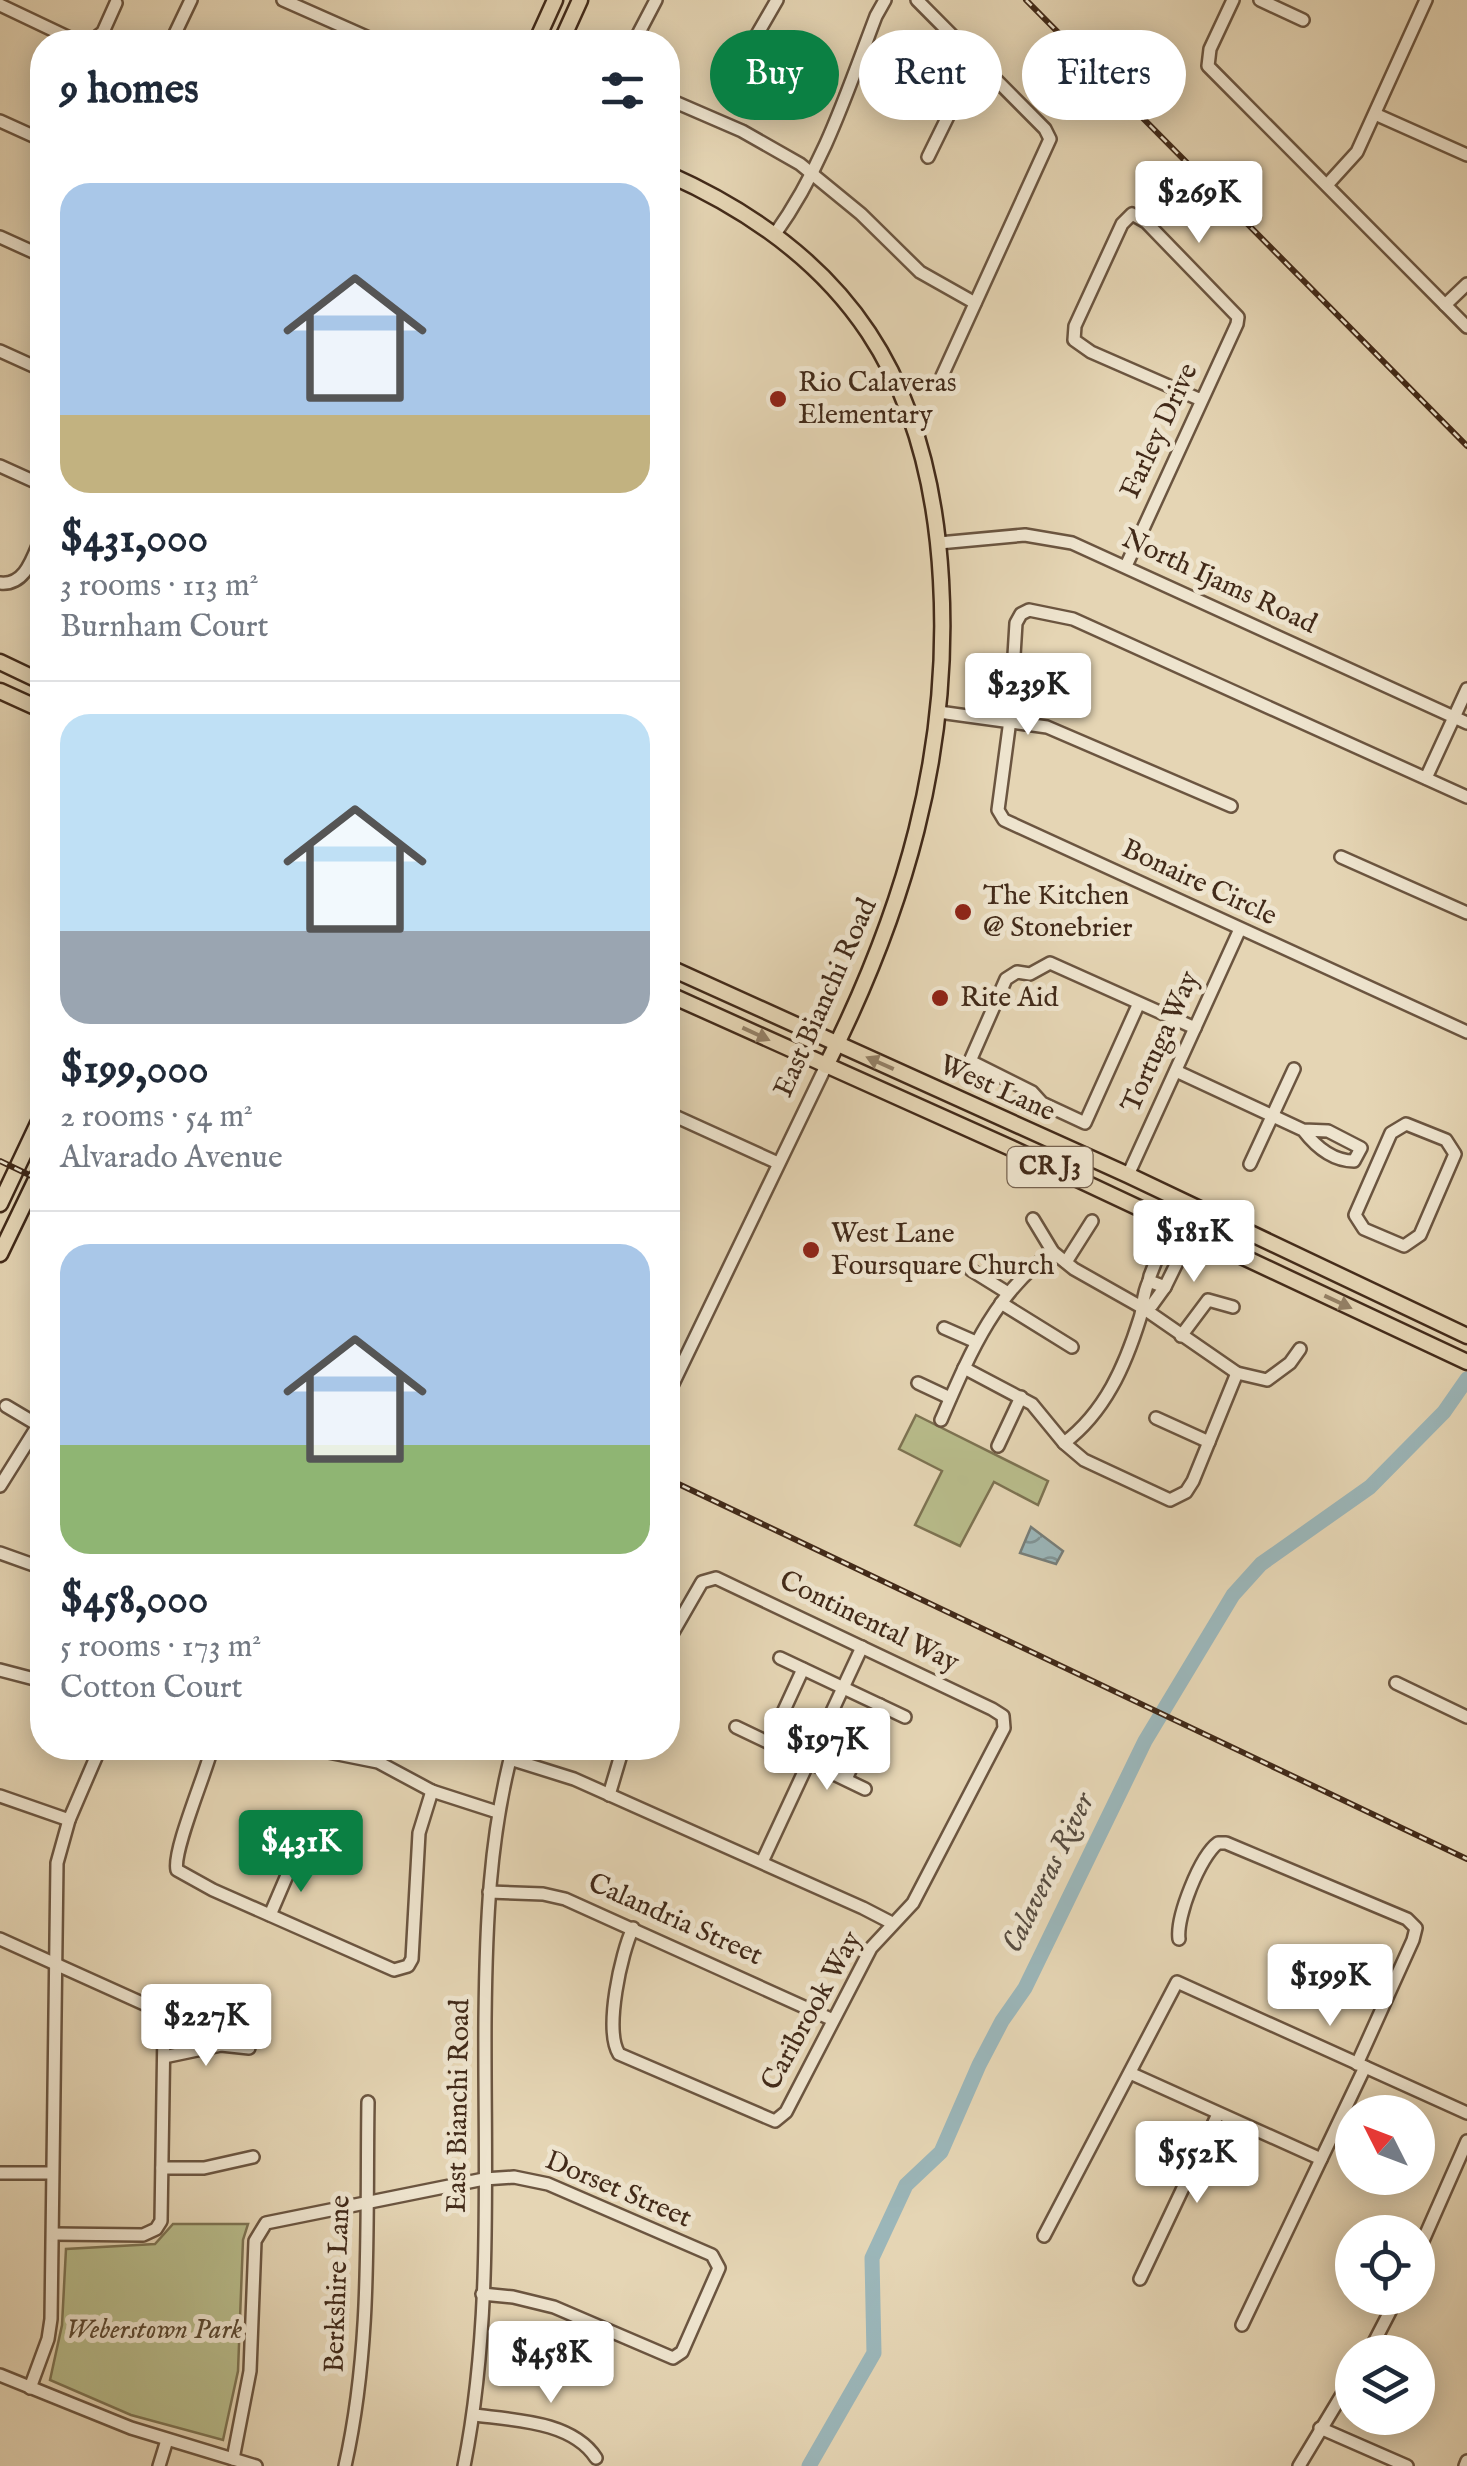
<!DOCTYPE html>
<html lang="en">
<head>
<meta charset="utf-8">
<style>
	body { margin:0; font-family:"IM FELL English",serif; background:#f2f2f3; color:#1f2937; height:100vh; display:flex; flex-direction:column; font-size:38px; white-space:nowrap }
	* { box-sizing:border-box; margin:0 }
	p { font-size:32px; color:#747a83 }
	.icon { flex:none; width:55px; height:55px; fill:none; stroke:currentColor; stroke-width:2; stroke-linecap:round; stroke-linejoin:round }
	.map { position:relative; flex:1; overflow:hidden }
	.details { position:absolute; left:30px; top:30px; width:650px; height:1730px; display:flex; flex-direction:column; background:#fff; border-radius:40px; box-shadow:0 5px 25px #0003 }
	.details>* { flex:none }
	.banner { position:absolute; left:710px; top:30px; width:605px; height:90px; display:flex; gap:20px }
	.needle { width:65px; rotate:312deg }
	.tools { position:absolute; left:1335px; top:2095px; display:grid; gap:20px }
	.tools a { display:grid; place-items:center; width:100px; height:100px; border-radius:50%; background:#fff; box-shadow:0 5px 25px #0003; font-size:50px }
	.price { position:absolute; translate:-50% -85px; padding:0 22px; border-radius:10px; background:#fff; color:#222; font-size:32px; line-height:65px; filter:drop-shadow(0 2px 5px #0008) }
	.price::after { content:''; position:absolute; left:50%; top:60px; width:30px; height:22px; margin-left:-15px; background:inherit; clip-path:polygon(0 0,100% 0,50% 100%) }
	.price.active { background:#0b8043; color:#fff }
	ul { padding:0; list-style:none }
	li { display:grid; align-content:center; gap:20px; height:530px; padding:0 30px }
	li+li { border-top:2px solid #e0e1e3 }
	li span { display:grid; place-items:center; height:310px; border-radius:30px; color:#555 }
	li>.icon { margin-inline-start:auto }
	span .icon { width:180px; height:180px; fill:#fffc; stroke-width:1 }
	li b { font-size:42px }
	h2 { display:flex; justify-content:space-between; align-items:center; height:120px; padding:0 30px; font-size:42px }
	.tag { padding:0 35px; border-radius:45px; background:#fff; box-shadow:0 5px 25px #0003; font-size:35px; line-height:90px }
	.tag.active { background:#0b8043; color:#fff }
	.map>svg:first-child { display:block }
</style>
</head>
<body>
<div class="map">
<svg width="1467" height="2466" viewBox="0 0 1467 2466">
	<defs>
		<pattern id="water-waves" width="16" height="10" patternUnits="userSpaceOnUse" patternTransform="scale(2.5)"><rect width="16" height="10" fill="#9bb6b9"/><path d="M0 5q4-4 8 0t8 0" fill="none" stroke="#809496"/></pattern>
	</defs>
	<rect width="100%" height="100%" fill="#e5d5b4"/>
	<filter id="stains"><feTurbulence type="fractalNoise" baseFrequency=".002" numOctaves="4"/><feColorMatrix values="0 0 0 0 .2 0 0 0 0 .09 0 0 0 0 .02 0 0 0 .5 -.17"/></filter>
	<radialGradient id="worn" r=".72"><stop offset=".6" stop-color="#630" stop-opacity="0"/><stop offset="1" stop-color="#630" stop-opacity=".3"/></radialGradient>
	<!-- green -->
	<g fill="#b8bc8b" stroke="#7d7352" stroke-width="2.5">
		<polygon points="916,1415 1048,1481 1038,1505 994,1482 960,1546 915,1525 942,1471 899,1449"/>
		<polygon points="173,2224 248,2224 243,2240 238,2371 223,2440 131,2415 50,2380 62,2325 66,2249 155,2244"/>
	</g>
	<!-- water -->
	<polygon fill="url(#water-waves)" stroke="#777e79" stroke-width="2.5" points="1031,1527 1063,1551 1056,1564 1020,1553"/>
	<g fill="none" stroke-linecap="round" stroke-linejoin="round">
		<!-- river -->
		<polyline stroke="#9bb6b9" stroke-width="15" points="809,2466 874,2353 872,2258 906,2185 941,2152 979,2065 1002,2021 1025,1988 1145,1741 1233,1595 1261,1564 1370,1487 1444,1412 1467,1379"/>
		<defs>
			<g id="minor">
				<polyline points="283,0 378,42"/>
				<polyline points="917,0 1045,129 1050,139 942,376"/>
				<polyline points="1233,0 1210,49 1208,66 1467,327"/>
				<polyline points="1260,0 1303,20"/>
				<polyline points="0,5 78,42 86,42"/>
				<polyline points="755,38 777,0"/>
				<polyline points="90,42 103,32 116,3"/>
				<polyline points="171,42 191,0"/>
				<polyline points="634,42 656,0"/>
				<polyline points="668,99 742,131 800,164 861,214 920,272 975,303"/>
				<polyline points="1375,114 1467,155"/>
				<polyline points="0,121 42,140"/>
				<polyline points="928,157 956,100 982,67"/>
				<polyline points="1327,185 1357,152 1426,0"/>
				<path d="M775,234C823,167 847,92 876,16L885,0"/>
				<polyline points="0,237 42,256"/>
				<polyline points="1445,305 1467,284"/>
				<polyline points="0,351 42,370"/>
				<polyline points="0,466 42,485"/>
				<polyline points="939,543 1025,535 1072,543 1467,723"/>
				<polyline points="1126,566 1237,324 1238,317 1146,222 1132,214 1122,224 1075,326 1074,340 1091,352 1201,400"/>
				<path d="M0,583C26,586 33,556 42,536"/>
				<polyline points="939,712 1047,727 1231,806"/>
				<polyline points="1426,778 1467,689"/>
				<polyline points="1467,797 1073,619 1029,610 1021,614 1016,623 1010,720 998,810 1004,820 1467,1032"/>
				<polyline points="1341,857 1467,913"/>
				<polyline points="1139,1003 1085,1123 1042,1103 1032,1092 970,1061 1006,979 1017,972 1030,974 1050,963 1195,1028"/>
				<path d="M1176,1071L1303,1130L1328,1131L1361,1148L1354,1161C1332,1161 1316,1147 1303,1130"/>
				<polyline points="668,1113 778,1163"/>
				<polygon points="1406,1124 1446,1140 1455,1154 1420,1235 1404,1246 1364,1229 1355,1215 1391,1133"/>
				<polyline points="1250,1164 1294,1069"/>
				<polyline points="1128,1175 1240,929"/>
				<polyline points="1033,1219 1053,1252 1074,1269 1143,1308 1237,1373 1267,1380 1290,1363 1300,1349"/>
				<polyline points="1170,1225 1150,1276 1149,1281 1165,1287 1191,1234"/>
				<polyline points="1066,1262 1092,1221"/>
				<polyline points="971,1270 1008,1293"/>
				<polyline points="1001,1303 1072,1347"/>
				<polyline points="1143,1308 1152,1305 1165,1287"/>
				<polyline points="944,1328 976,1342"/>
				<polyline points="1181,1336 1208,1300 1233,1307"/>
				<polyline points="964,1368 1032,1404 1064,1443 1084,1460 1170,1500 1186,1492 1193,1481 1237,1373"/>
				<polyline points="918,1383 950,1398"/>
				<polyline points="668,1394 826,1066"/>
				<polyline points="6,1406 38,1425"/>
				<polyline points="1156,1418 1209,1442"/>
				<path d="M941,1420C968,1358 995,1291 1053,1252"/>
				<path d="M1064,1443C1105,1412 1125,1366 1140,1318C1144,1305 1142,1295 1149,1281"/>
				<polyline points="998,1446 1021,1397"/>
				<polyline points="0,1486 42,1419"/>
				<polyline points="0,1553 42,1568"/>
				<polyline points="780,1658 905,1717"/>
				<polyline points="0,1670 42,1681"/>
				<polyline points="1396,1683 1467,1717"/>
				<polyline points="736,1727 865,1789"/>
				<polyline points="769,1743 803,1669"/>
				<path d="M212,1748C206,1773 172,1852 177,1870L213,1890L394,1970L408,1966L412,1959L419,1833L432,1791"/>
				<polyline points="308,1748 378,1762 432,1791 497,1812"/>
				<polyline points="510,1759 574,1779 863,1908 892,1923"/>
				<polyline points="846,1779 880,1705"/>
				<polyline points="609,1795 623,1748"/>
				<polyline points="0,1796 69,1820"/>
				<polyline points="762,1862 862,1647"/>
				<polyline points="489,1892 543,1894 565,1899 833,2020"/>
				<polyline points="270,1915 294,1859"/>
				<path d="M633,1928C621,1953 604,2030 619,2054L775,2121L786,2112L871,1948L913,1903L1004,1728L1003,1716L992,1709L716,1578L702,1582L668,1641"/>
				<polyline points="0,1939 153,2008 164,2028 161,2221 156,2229 143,2235 53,2234"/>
				<path d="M1179,1939C1176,1917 1200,1856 1218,1843H1226L1407,1919L1416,1928L1413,1940L1357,2064"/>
				<polyline points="164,2057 221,2045 249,2048"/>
				<polyline points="1130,2073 1321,2159"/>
				<polyline points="162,2168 204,2168 253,2157"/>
				<polyline points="0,2173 52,2173"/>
				<polyline points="1044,2236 1177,1982 1467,2113"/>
				<polyline points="1418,2252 1467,2141"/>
				<polyline points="1140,2279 1218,2114"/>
				<polyline points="1242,2325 1365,2067"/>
				<polyline points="1369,2352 1397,2298"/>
				<polyline points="0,2375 131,2428 256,2466"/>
				<polyline points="30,2388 48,2339 51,2319 57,1863 69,1820 100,1748"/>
				<path d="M474,2415C513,2420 572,2421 596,2458"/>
				<polyline points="1320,2428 1407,2466"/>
				<polyline points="233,2459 250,2371 255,2241 266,2223 484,2179 514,2177 548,2184 712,2255 719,2268 682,2352 673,2358 554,2307 513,2297 482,2294"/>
				<polyline points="159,2466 167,2440"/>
				<path d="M345,2466C372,2346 366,2224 368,2102"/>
				<path d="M464,2466C493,2320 484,2167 485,2019C486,1927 489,1837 513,1748"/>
				<polyline points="1299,2466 1352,2378"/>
				<polyline points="1465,2466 1467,2461"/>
			</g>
			<g id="major">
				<polyline points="536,42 555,0"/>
				<polyline points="561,42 580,0"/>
				<path d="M668,174C850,255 930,381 941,580C951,754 904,911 826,1066"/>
				<polyline points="0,662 42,682"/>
				<polyline points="0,691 42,710"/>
				<polyline points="668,967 1128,1175 1467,1336"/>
				<polyline points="668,994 1011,1148 1467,1362"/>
				<polyline points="0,1204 42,1115"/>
				<polyline points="0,1254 42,1167"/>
			</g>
		</defs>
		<!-- minor casing -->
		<use href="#minor" stroke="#6b5540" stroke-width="16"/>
		<!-- major casing -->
		<use href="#major" stroke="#422a19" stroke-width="19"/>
		<!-- minor -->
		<use href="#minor" stroke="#eee4ce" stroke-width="11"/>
		<!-- major -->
		<use href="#major" stroke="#e5d5b4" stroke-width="14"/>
		<defs>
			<g id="rail">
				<polyline points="1026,0 1467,446"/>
				<polyline points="0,1161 42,1181"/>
				<polyline points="668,1479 1467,1859"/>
			</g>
		</defs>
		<!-- rail casing -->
		<use href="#rail" stroke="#422a19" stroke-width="6"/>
		<!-- rail -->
		<use href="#rail" stroke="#eee4ce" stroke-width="2.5" stroke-dasharray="8" stroke-linecap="butt"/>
	</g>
	<!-- one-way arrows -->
	<defs><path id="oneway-solid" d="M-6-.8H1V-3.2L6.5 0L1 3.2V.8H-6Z" transform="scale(2.5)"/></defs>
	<g fill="#948066">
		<use href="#oneway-solid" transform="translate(756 1034) rotate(25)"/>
		<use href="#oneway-solid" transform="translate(880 1063) rotate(-156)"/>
		<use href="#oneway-solid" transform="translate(1338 1302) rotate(25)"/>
	</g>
	<!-- markers -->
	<g fill="#8f2418" stroke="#eee4ce" stroke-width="4">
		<circle cx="778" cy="399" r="10"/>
		<circle cx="963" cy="912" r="10"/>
		<circle cx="940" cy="998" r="10"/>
		<circle cx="811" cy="1250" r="10"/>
	</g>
	<g text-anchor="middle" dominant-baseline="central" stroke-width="10" stroke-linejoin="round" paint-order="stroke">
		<!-- shield labels -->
		<rect fill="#eee4ce" stroke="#76624f" stroke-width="2.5" x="1007.5" y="1147" width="85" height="40" rx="8"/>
		<g font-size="25" font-weight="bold" fill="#422a19">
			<text x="1050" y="1167">CR J3</text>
		</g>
		<!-- poi labels -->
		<g font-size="28" fill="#422a19" stroke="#eee4ce" text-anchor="start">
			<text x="798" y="383">Rio Calaveras<tspan x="798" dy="32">Elementary</tspan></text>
			<text x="983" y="896">The Kitchen<tspan x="983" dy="32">@ Stonebrier</tspan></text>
			<text x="960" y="998">Rite Aid</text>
			<text x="831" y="1234">West Lane<tspan x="831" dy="32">Foursquare Church</tspan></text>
		</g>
		<!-- street labels -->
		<g font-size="28" fill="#422a19" stroke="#eee4ce">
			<text transform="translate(1160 431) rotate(-65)">Farley Drive</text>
			<text transform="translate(1219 582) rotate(25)">North Ijams Road</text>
			<text transform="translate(1199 883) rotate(25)">Bonaire Circle</text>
			<text transform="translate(826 998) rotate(-66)">East Bianchi Road</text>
			<text transform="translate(1161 1042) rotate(-66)">Tortuga Way</text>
			<text transform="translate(997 1089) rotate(24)">West Lane</text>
			<text transform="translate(869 1622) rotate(26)">Continental Way</text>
			<text transform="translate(675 1920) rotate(24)">Calandria Street</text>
			<text transform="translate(812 2011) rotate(-61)">Caribrook Way</text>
			<text transform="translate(459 2106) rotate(-89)">East Bianchi Road</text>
			<text transform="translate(618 2190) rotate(23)">Dorset Street</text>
			<text transform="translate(338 2284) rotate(-88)">Berkshire Lane</text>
		</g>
		<!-- park labels -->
		<g font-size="28" font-style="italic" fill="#5a4730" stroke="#eee4ce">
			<text x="154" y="2330">Weberstown Park</text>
		</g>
		<!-- water labels -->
		<g font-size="30" font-style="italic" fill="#584d41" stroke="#eee4ce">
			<text transform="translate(1049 1873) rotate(-64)">Calaveras River</text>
		</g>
	</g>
	<rect width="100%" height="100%" filter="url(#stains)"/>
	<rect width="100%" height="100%" fill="url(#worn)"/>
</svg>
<div class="tools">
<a><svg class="needle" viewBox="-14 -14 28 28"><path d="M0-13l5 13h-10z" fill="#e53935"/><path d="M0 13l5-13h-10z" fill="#747a83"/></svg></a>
<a><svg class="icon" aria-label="locate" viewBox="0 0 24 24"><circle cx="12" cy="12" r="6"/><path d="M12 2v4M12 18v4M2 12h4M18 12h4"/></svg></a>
<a><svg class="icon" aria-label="layers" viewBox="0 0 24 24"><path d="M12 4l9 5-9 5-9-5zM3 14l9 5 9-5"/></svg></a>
</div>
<b class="price" style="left:1199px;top:246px">$269K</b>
<b class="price" style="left:1028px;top:738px">$239K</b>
<b class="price" style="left:1194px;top:1285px">$181K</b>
<b class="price" style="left:827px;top:1793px">$197K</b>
<b class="price active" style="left:301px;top:1895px">$431K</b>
<b class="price" style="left:1330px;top:2029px">$199K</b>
<b class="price" style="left:206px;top:2069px">$227K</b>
<b class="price" style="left:1197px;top:2206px">$552K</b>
<b class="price" style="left:551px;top:2406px">$458K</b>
<div class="banner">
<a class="tag active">Buy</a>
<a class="tag">Rent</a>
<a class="tag">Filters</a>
</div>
<section class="details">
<h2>9 homes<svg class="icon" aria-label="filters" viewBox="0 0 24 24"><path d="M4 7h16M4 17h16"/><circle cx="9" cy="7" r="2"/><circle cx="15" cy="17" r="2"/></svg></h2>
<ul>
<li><span style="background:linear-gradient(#a9c7e8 75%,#c2b280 0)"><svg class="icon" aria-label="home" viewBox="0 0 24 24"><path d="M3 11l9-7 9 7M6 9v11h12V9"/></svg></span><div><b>$431,000</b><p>3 rooms · 113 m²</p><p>Burnham Court</p></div></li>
<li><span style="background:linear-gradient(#bfe0f5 70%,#9aa5b1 0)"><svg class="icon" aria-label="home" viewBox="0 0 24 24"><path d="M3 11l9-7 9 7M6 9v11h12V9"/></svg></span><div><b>$199,000</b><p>2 rooms · 54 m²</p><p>Alvarado Avenue</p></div></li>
<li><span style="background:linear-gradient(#a9c7e8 65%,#8fb573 0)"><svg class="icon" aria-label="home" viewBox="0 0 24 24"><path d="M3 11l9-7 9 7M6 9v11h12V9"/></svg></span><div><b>$458,000</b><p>5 rooms · 173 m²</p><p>Cotton Court</p></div></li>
</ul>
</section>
</div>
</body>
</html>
